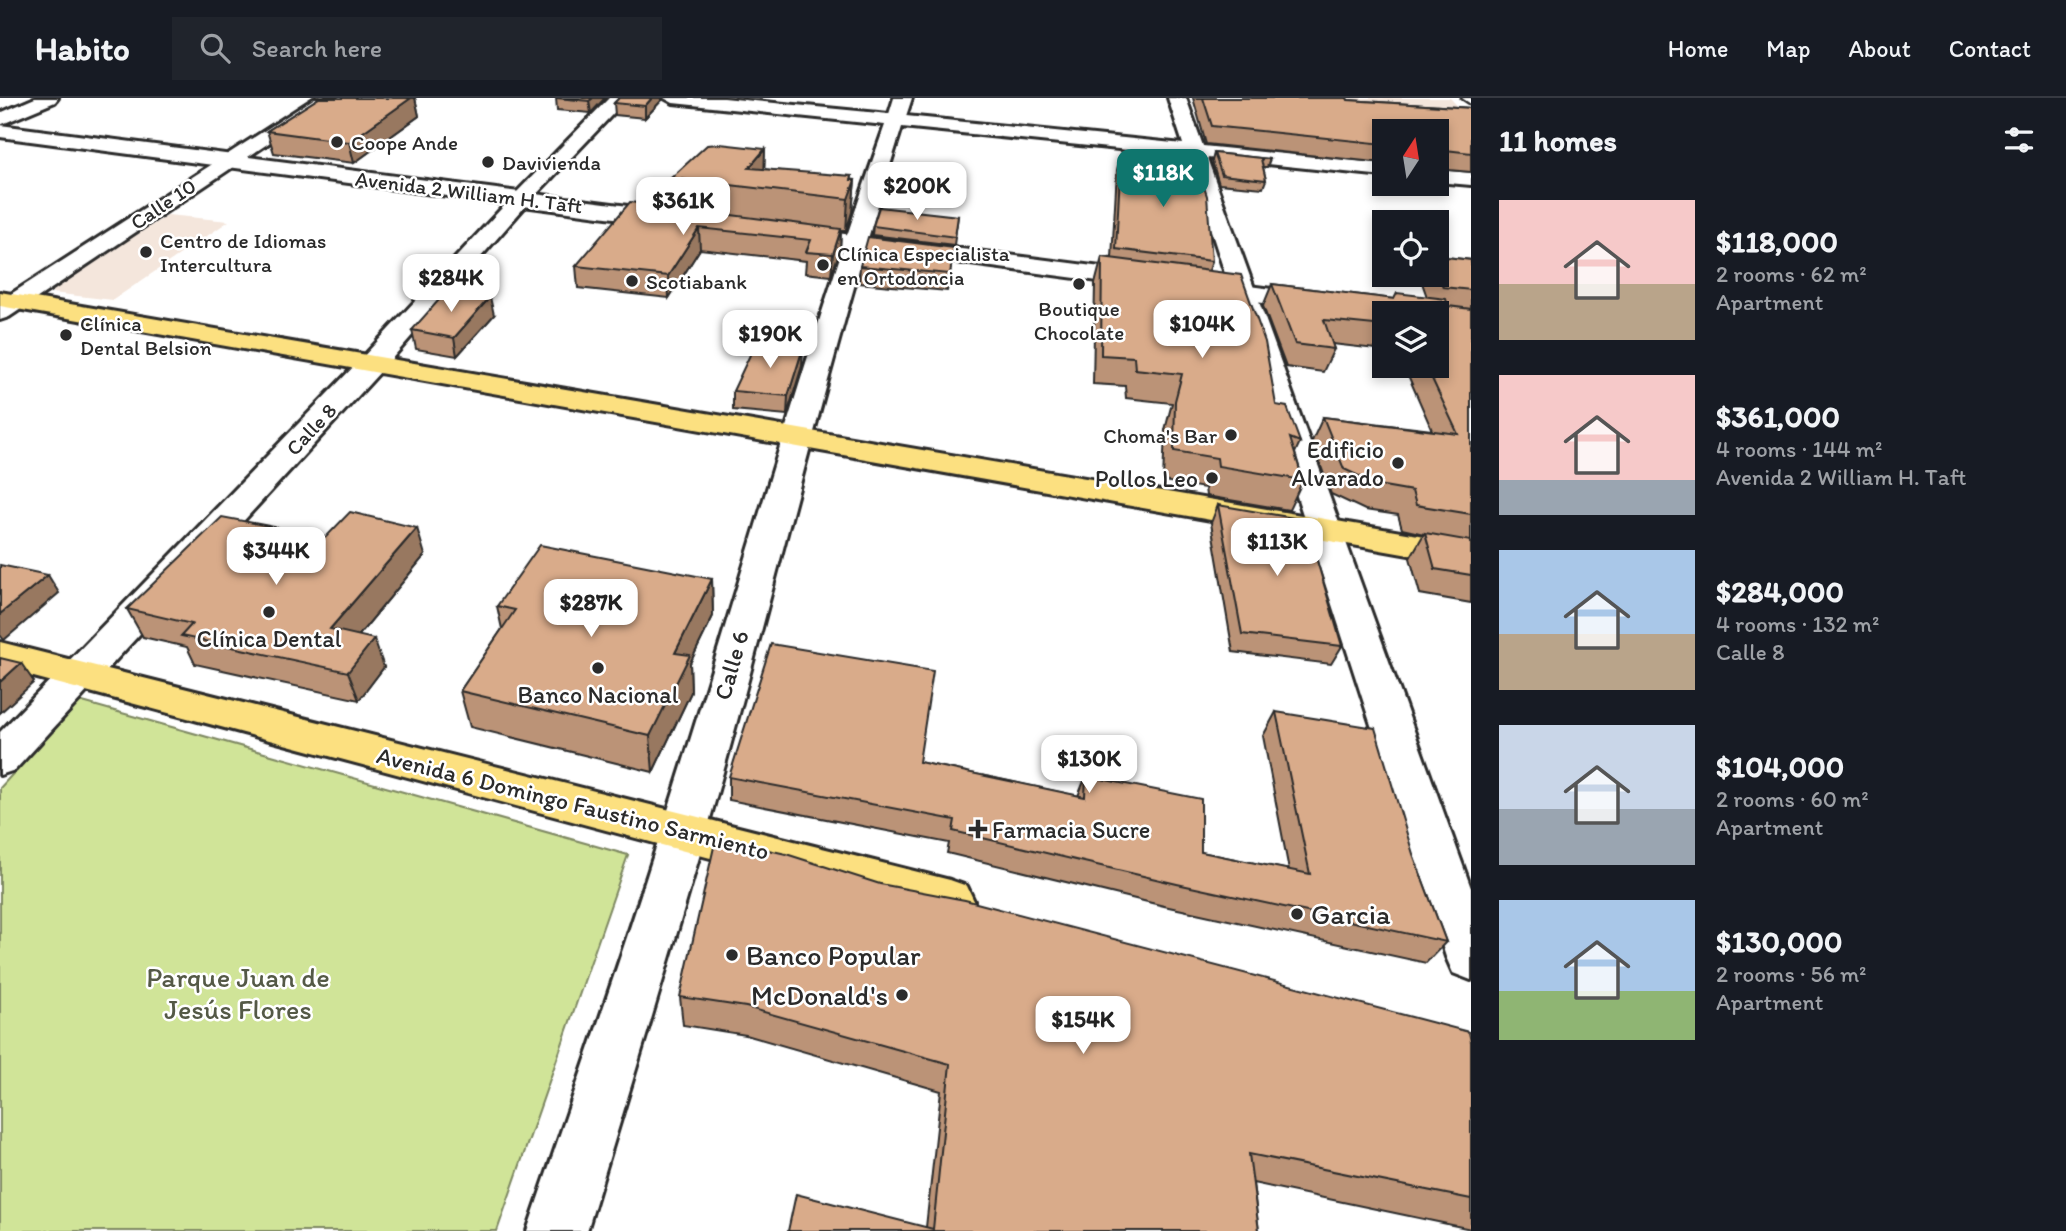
<!DOCTYPE html>
<html lang="en">
<head>
<meta charset="utf-8">
<style>
	body { margin:0; font-family:Itim,sans-serif; background:#20242c; color:#f1f3f6; height:100vh; display:flex; flex-direction:column; font-size:26px; white-space:nowrap }
	* { box-sizing:border-box; margin:0 }
	p { font-size:23px; color:#9ea1a6 }
	.icon { flex:none; width:38px; height:38px; fill:none; stroke:currentColor; stroke-width:2; stroke-linecap:round; stroke-linejoin:round }
	.map { position:relative; flex:1; overflow:hidden }
	.drawer { display:flex; flex-direction:column; background:#171b24; width:595px }
	.drawer>* { flex:none }
	.needle { width:46px; rotate:12deg }
	.fabs { position:absolute; left:1372px; top:21px; display:grid; gap:14px }
	.fabs a { display:grid; place-items:center; width:77px; height:77px; border-radius:0px; background:#171b24; box-shadow:0 4px 10px #0003; font-size:35px }
	.price { position:absolute; translate:-50% -60px; padding:0 16px; border-radius:14px; background:#fff; color:#222; font-size:23px; line-height:46px; filter:drop-shadow(0 2px 4px #0008) }
	.price::after { content:''; position:absolute; left:50%; top:42px; width:21px; height:16px; margin-left:-10px; background:inherit; clip-path:polygon(0 0,100% 0,50% 100%) }
	.price.current { background:#0f766e; color:#fff }
	ul { padding:0; list-style:none }
	li { display:flex; align-items:center; gap:21px; height:175px; padding:0 28px }
	li span { display:grid; place-items:center; flex:none; width:196px; height:140px; border-radius:0px; color:#555 }
	li>.icon { margin-inline-start:auto }
	span .icon { width:84px; height:84px; fill:#fffc; stroke-width:1 }
	li b { font-size:30px }
	h2 { display:flex; justify-content:space-between; align-items:center; height:84px; padding:0 28px; font-size:30px }
	header { display:flex; align-items:center; gap:42px; box-sizing:border-box; height:98px; padding:0 35px; background:#171b24; border-bottom:2px solid #363941 }
	header strong { font-size:33px }
	nav { display:flex; gap:38px; margin-inline-start:auto; font-size:24px }
	.search { width:490px; height:63px; background:#20242c; display:flex; align-items:center; gap:18px; box-sizing:border-box; padding:0 24px; border-radius:0px; color:#9ea1a6; font-size:26px }
	main { display:flex; flex:1; min-height:0 }
	.map>svg:first-child { display:block }
</style>
</head>
<body>
<header>
<strong>Habito</strong>
<div class="search"><svg class="icon" aria-label="search" viewBox="0 0 24 24"><circle cx="10" cy="10" r="6"/><path d="M15 15l6 6"/></svg>Search here</div>
<nav><a>Home</a><a>Map</a><a>About</a><a>Contact</a></nav>
</header>
<main>
<div class="map">
<svg width="1471" height="1133" viewBox="0 0 1471 1133">
	<rect width="100%" height="100%" fill="#fff"/>
	<filter id="ink" filterUnits="userSpaceOnUse"><feTurbulence type="fractalNoise" baseFrequency=".0143" numOctaves="2"/><feDisplacementMap in="SourceGraphic" scale="14" xChannelSelector="R" yChannelSelector="G"/><feConvolveMatrix kernelMatrix="1 2 1 2 8 2 1 2 1" color-interpolation-filters="sRGB"/></filter>
	<g filter="url(#ink)">
		<!-- built -->
		<g fill="#f4e6dc">
			<polygon points="1305,0 1450,0 1471,22"/>
			<polygon points="168,117 229,123 113,202 52,195 57,187"/>
		</g>
		<!-- green -->
		<polygon fill="#d0e498" stroke="#7e8862" stroke-width="2" points="79,603 628,757 497,1133 0,1133 0,690"/>
		<g fill="none" stroke-linecap="round" stroke-linejoin="round">
			<defs>
				<polygon id="pedestrian" points="1462,0 1471,0 1471,6"/>
				<g id="minor">
					<polygon points="35,0 58,0 55,4 0,27 0,15"/>
					<polygon points="315,0 336,0 9,219 0,222 0,203"/>
					<polygon points="609,0 628,0 529,104 381,273 15,672 0,677 0,634 361,261 515,96"/>
					<path d="M664,0H724L889,16L894,0H912L906,18L1183,46L1168,0H1186L1203,48L1384,66V78L1207,60L1471,790V882L1453,875L1446,859L1187,58L902,29C828,262 773,500 706,735C668,868 627,1000 587,1133H527C572,1000 619,868 661,734C737,499 802,260 885,27L673,5Z"/>
					<polygon points="1437,72 1471,75 1471,87 1437,84"/>
				</g>
				<g id="tertiary">
					<polygon points="0,27 675,114 683,116 686,121 683,126 675,128 0,39"/>
					<polygon points="790,129 1397,207 1406,210 1410,215 1384,215 1384,221 782,141 779,136 782,131"/>
				</g>
				<g id="primary">
					<polygon points="0,194 1471,446 1471,468 0,208"/>
					<polygon points="0,544 950,782 967,788 974,803 967,818 950,824 0,570"/>
				</g>
			</defs>
			<!-- pedestrian casing -->
			<use href="#pedestrian" stroke="#2b2b2b" stroke-width="5"/>
			<!-- minor casing -->
			<use href="#minor" stroke="#2b2b2b" stroke-width="6"/>
			<!-- tertiary casing -->
			<use href="#tertiary" stroke="#2b2b2b" stroke-width="6"/>
			<!-- primary casing -->
			<use href="#primary" stroke="#2b2b2b" stroke-width="6"/>
			<!-- pedestrian -->
			<use href="#pedestrian" fill="#fff" fill-rule="evenodd"/>
			<!-- minor -->
			<use href="#minor" fill="#fff" fill-rule="evenodd"/>
			<!-- tertiary -->
			<use href="#tertiary" fill="#fff" fill-rule="evenodd"/>
			<!-- primary -->
			<use href="#primary" fill="#fce080" fill-rule="evenodd"/>
		</g>
		<!-- wall -->
		<g fill="#bb9377" stroke="#2b2b2b" stroke-width="2">
			<polygon points="319,0 415,0 419,18 354,65 274,55 267,33"/>
			<polygon points="556,0 605,0 591,15 557,12"/>
			<polygon points="619,0 662,0 662,2 645,20 615,17 614,5"/>
			<polygon points="1193,0 1347,0 1348,2 1471,10 1471,74 1437,71 1437,33 1384,33 1384,65 1206,46"/>
			<polygon points="765,51 764,71 855,82 852,114 846,133 841,133 840,152 831,178 805,175 806,163 700,151 669,200 578,190 576,168 673,109 671,80"/>
			<polygon points="1214,55 1270,61 1267,69 1263,69 1266,82 1263,90 1219,86 1212,63"/>
			<polygon points="1121,57 1212,163 1209,173 1276,307 1300,344 1295,355 1303,382 1289,412 1206,398 1205,390 1163,383 1165,332 1172,305 1126,300 1125,288 1093,286 1095,186 1102,159 1112,160 1117,72"/>
			<polygon points="958,118 954,147 872,137 873,128"/>
			<polygon points="954,150 947,193 859,185 860,168"/>
			<polygon points="1437,158 1471,162 1471,505 1420,496 1410,460 1424,436 1402,431 1398,417 1365,412 1331,396 1312,343 1323,319 1432,332 1404,268 1437,268 1437,215 1384,215 1384,252 1332,246 1334,251 1323,274 1286,269 1263,208 1272,186 1394,201 1427,199 1420,179 1421,177 1437,177"/>
			<polygon points="494,217 457,258 416,251 412,232"/>
			<polygon points="802,268 787,317 733,312 733,293"/>
			<polygon points="1218,407 1342,548 1331,566 1233,554 1211,425"/>
			<polygon points="326,439 425,457 359,537 384,569 359,602 195,566 187,549 143,539 127,511"/>
			<polygon points="712,481 713,518 690,565 691,594 653,674 470,629 460,593 502,531 497,508"/>
			<polygon points="1276,614 1413,756 1446,844 1426,865 1164,808 947,755 949,745 729,702 729,679 919,664 1078,698 1086,678 1201,754 1289,772 1263,638"/>
			<polygon points="880,786 1471,944 1471,1131 1253,1085 1259,1133 788,1133 926,1129 941,993 746,937 683,927 680,899"/>
		</g>
		<!-- shaded-wall -->
		<g fill="#987861" stroke="#2b2b2b" stroke-width="2">
			<polygon points="411,0 415,0 419,18 354,65 349,44"/>
			<polygon points="593,0 605,0 591,15 589,3"/>
			<polygon points="652,0 662,0 662,2 645,20 645,8"/>
			<polygon points="765,51 764,81 749,70"/>
			<polygon points="852,78 850,95 855,82 852,114 846,133 848,101"/>
			<polygon points="699,130 700,151 669,200 668,178"/>
			<polygon points="841,131 840,152 831,178 833,156"/>
			<polygon points="490,199 494,217 457,258 454,240"/>
			<polygon points="803,250 802,268 787,317 788,298"/>
			<polygon points="417,430 425,457 341,559 330,531"/>
			<polygon points="48,477 59,495 4,542 0,537 0,516"/>
			<polygon points="712,481 713,518 690,565 691,594 653,674 650,638 675,555"/>
			<polygon points="374,541 384,569 359,602 348,574"/>
			<polygon points="21,565 34,584 0,615 0,584"/>
		</g>
		<!-- building -->
		<g fill="#d9ab8a" stroke="#2b2b2b" stroke-width="2">
			<polygon points="319,0 411,0 349,44 267,33"/>
			<polygon points="556,0 593,0 589,3"/>
			<polygon points="619,0 652,0 645,8 614,5"/>
			<polygon points="1203,0 1347,0 1348,2 1471,10 1471,55 1437,51 1437,33 1384,33 1384,46 1212,28"/>
			<polygon points="720,46 765,51 749,70 852,78 851,82 855,82 848,101 671,80 707,47"/>
			<polygon points="1214,55 1270,61 1261,61 1266,82 1222,77"/>
			<polygon points="1121,57 1195,63 1207,98 1212,163 1116,151"/>
			<polygon points="630,104 841,131 833,156 806,154 811,142 699,130 668,178 576,168"/>
			<polygon points="879,109 958,118 955,139 873,128"/>
			<polygon points="868,139 954,150 950,176 860,168"/>
			<polygon points="1437,158 1471,162 1471,192 1443,189 1437,173"/>
			<polygon points="1102,159 1241,177 1265,244 1276,307 1287,309 1300,344 1290,340 1303,382 1218,368 1217,360 1174,353 1175,303 1182,276 1135,271 1134,259 1101,257"/>
			<polygon points="1272,186 1394,201 1397,195 1446,201 1448,208 1471,211 1471,416 1416,407 1412,393 1378,387 1344,371 1323,319 1458,336 1426,268 1437,268 1437,215 1384,215 1384,228 1324,222 1334,251 1295,246"/>
			<polygon points="446,194 490,199 454,240 412,232"/>
			<polygon points="756,244 803,250 788,298 733,293"/>
			<polygon points="1218,407 1305,422 1342,548 1242,536"/>
			<polygon points="350,414 417,430 330,531 374,541 348,574 181,538 192,526 127,511 222,419 326,439"/>
			<polygon points="1425,435 1471,443 1471,477 1435,471"/>
			<polygon points="540,447 712,481 675,555 690,557 650,638 460,593 515,512 497,508"/>
			<polygon points="0,467 48,477 0,516"/>
			<polygon points="771,546 933,573 919,664 1085,699 1086,678 1201,701 1201,754 1310,776 1276,614 1375,630 1413,756 1446,844 1177,786 953,733 955,722 729,679"/>
			<polygon points="0,560 21,565 0,584"/>
			<polygon points="716,740 786,756 880,786 965,802 1469,934 1471,944 1471,1101 1249,1056 1259,1133 788,1133 796,1096 933,1131 950,966 746,909 680,899"/>
		</g>
	</g>
	<!-- markers -->
	<g fill="#2b2b2b" stroke="#fff" stroke-width="2.5">
		<circle cx="337" cy="44" r="7"/>
		<circle cx="488" cy="64" r="7"/>
		<circle cx="146" cy="154" r="7"/>
		<circle cx="823" cy="167" r="7"/>
		<circle cx="632" cy="183" r="7"/>
		<circle cx="1079" cy="186" r="7"/>
		<circle cx="66" cy="237" r="7"/>
		<circle cx="1231" cy="337" r="7"/>
		<circle cx="1398" cy="365" r="7"/>
		<circle cx="1212" cy="380" r="7"/>
		<circle cx="269" cy="514" r="7"/>
		<circle cx="598" cy="570" r="7"/>
		<path d="M974.5 720.5h7v7h7v7h-7v7h-7v-7h-7v-7h7z"/>
		<circle cx="1297" cy="816" r="7"/>
		<circle cx="732" cy="857" r="7"/>
		<circle cx="902" cy="897" r="7"/>
	</g>
	<g text-anchor="middle" dominant-baseline="central" stroke-width="5" stroke-linejoin="round" paint-order="stroke">
		<!-- far-poi labels -->
		<g font-size="21" fill="#2b2b2b" stroke="#fff" text-anchor="start">
			<text x="351" y="44">Coope Ande</text>
			<text x="502" y="64">Davivienda</text>
			<text x="160" y="142">Centro de Idiomas<tspan x="160" dy="24">Intercultura</tspan></text>
			<text x="837" y="155">Clínica Especialista<tspan x="837" dy="24">en Ortodoncia</tspan></text>
			<text x="646" y="183">Scotiabank</text>
			<text x="1079" y="210" text-anchor="middle">Boutique<tspan x="1079" dy="24">Chocolate</tspan></text>
			<text x="80" y="225">Clínica<tspan x="80" dy="24">Dental Belsion</tspan></text>
			<text x="1217" y="337" text-anchor="end">Choma's Bar</text>
		</g>
		<!-- far-street labels -->
		<g font-size="21" fill="#2b2b2b" stroke="#fff">
			<text transform="translate(469 94) rotate(7)">Avenida 2 William H. Taft</text>
			<text transform="translate(163 106) rotate(-34)">Calle 10</text>
			<text transform="translate(311 331) rotate(-47)">Calle 8</text>
		</g>
		<!-- poi labels -->
		<g font-size="24" fill="#2b2b2b" stroke="#fff" text-anchor="end">
			<text x="1384" y="351">Edificio<tspan x="1384" dy="28">Alvarado</tspan></text>
			<text x="1198" y="380">Pollos Leo</text>
			<text x="269" y="540" text-anchor="middle">Clínica Dental</text>
			<text x="598" y="596" text-anchor="middle">Banco Nacional</text>
			<text x="992" y="731" text-anchor="start">Farmacia Sucre</text>
		</g>
		<!-- street labels -->
		<g font-size="24" fill="#2b2b2b" stroke="#fff">
			<text transform="translate(731 567) rotate(-74)">Calle 6</text>
			<text transform="translate(573 705) rotate(14)">Avenida 6 Domingo Faustino Sarmiento</text>
		</g>
		<!-- near-poi labels -->
		<g font-size="28" fill="#2b2b2b" stroke="#fff" text-anchor="start">
			<text x="1311" y="816">Garcia</text>
			<text x="746" y="857">Banco Popular</text>
			<text x="888" y="897" text-anchor="end">McDonald's</text>
		</g>
		<!-- near-park labels -->
		<g font-size="28" fill="#545946" stroke="#fff">
			<text x="238" y="879">Parque Juan de<tspan x="238" dy="32">Jesús Flores</tspan></text>
		</g>
	</g>
</svg>
<div class="fabs">
<a><svg class="needle" viewBox="-14 -14 28 28"><path d="M0-13l5 13h-10z" fill="#e53935"/><path d="M0 13l5-13h-10z" fill="#9ea1a6"/></svg></a>
<a><svg class="icon" aria-label="locate" viewBox="0 0 24 24"><circle cx="12" cy="12" r="6"/><path d="M12 2v4M12 18v4M2 12h4M18 12h4"/></svg></a>
<a><svg class="icon" aria-label="layers" viewBox="0 0 24 24"><path d="M12 4l9 5-9 5-9-5zM3 14l9 5 9-5"/></svg></a>
</div>
<b class="price current" style="left:1163px;top:111px">$118K</b>
<b class="price" style="left:917px;top:124px">$200K</b>
<b class="price" style="left:683px;top:139px">$361K</b>
<b class="price" style="left:451px;top:216px">$284K</b>
<b class="price" style="left:1202px;top:262px">$104K</b>
<b class="price" style="left:770px;top:272px">$190K</b>
<b class="price" style="left:1277px;top:480px">$113K</b>
<b class="price" style="left:276px;top:489px">$344K</b>
<b class="price" style="left:591px;top:541px">$287K</b>
<b class="price" style="left:1089px;top:697px">$130K</b>
<b class="price" style="left:1083px;top:958px">$154K</b>
</div>
<section class="drawer">
<h2>11 homes<svg class="icon" aria-label="filters" viewBox="0 0 24 24"><path d="M4 7h16M4 17h16"/><circle cx="9" cy="7" r="2"/><circle cx="15" cy="17" r="2"/></svg></h2>
<ul>
<li><span style="background:linear-gradient(#f6c9c9 60%,#b9a48a 0)"><svg class="icon" aria-label="home" viewBox="0 0 24 24"><path d="M3 11l9-7 9 7M6 9v11h12V9"/></svg></span><div><b>$118,000</b><p>2 rooms · 62 m²</p><p>Apartment</p></div></li>
<li><span style="background:linear-gradient(#f6c9c9 75%,#9aa5b1 0)"><svg class="icon" aria-label="home" viewBox="0 0 24 24"><path d="M3 11l9-7 9 7M6 9v11h12V9"/></svg></span><div><b>$361,000</b><p>4 rooms · 144 m²</p><p>Avenida 2 William H. Taft</p></div></li>
<li><span style="background:linear-gradient(#a9c7e8 60%,#b9a48a 0)"><svg class="icon" aria-label="home" viewBox="0 0 24 24"><path d="M3 11l9-7 9 7M6 9v11h12V9"/></svg></span><div><b>$284,000</b><p>4 rooms · 132 m²</p><p>Calle 8</p></div></li>
<li><span style="background:linear-gradient(#c9d6e8 60%,#9aa5b1 0)"><svg class="icon" aria-label="home" viewBox="0 0 24 24"><path d="M3 11l9-7 9 7M6 9v11h12V9"/></svg></span><div><b>$104,000</b><p>2 rooms · 60 m²</p><p>Apartment</p></div></li>
<li><span style="background:linear-gradient(#a9c7e8 65%,#8fb573 0)"><svg class="icon" aria-label="home" viewBox="0 0 24 24"><path d="M3 11l9-7 9 7M6 9v11h12V9"/></svg></span><div><b>$130,000</b><p>2 rooms · 56 m²</p><p>Apartment</p></div></li>
</ul>
</section>
</main>
</body>
</html>
